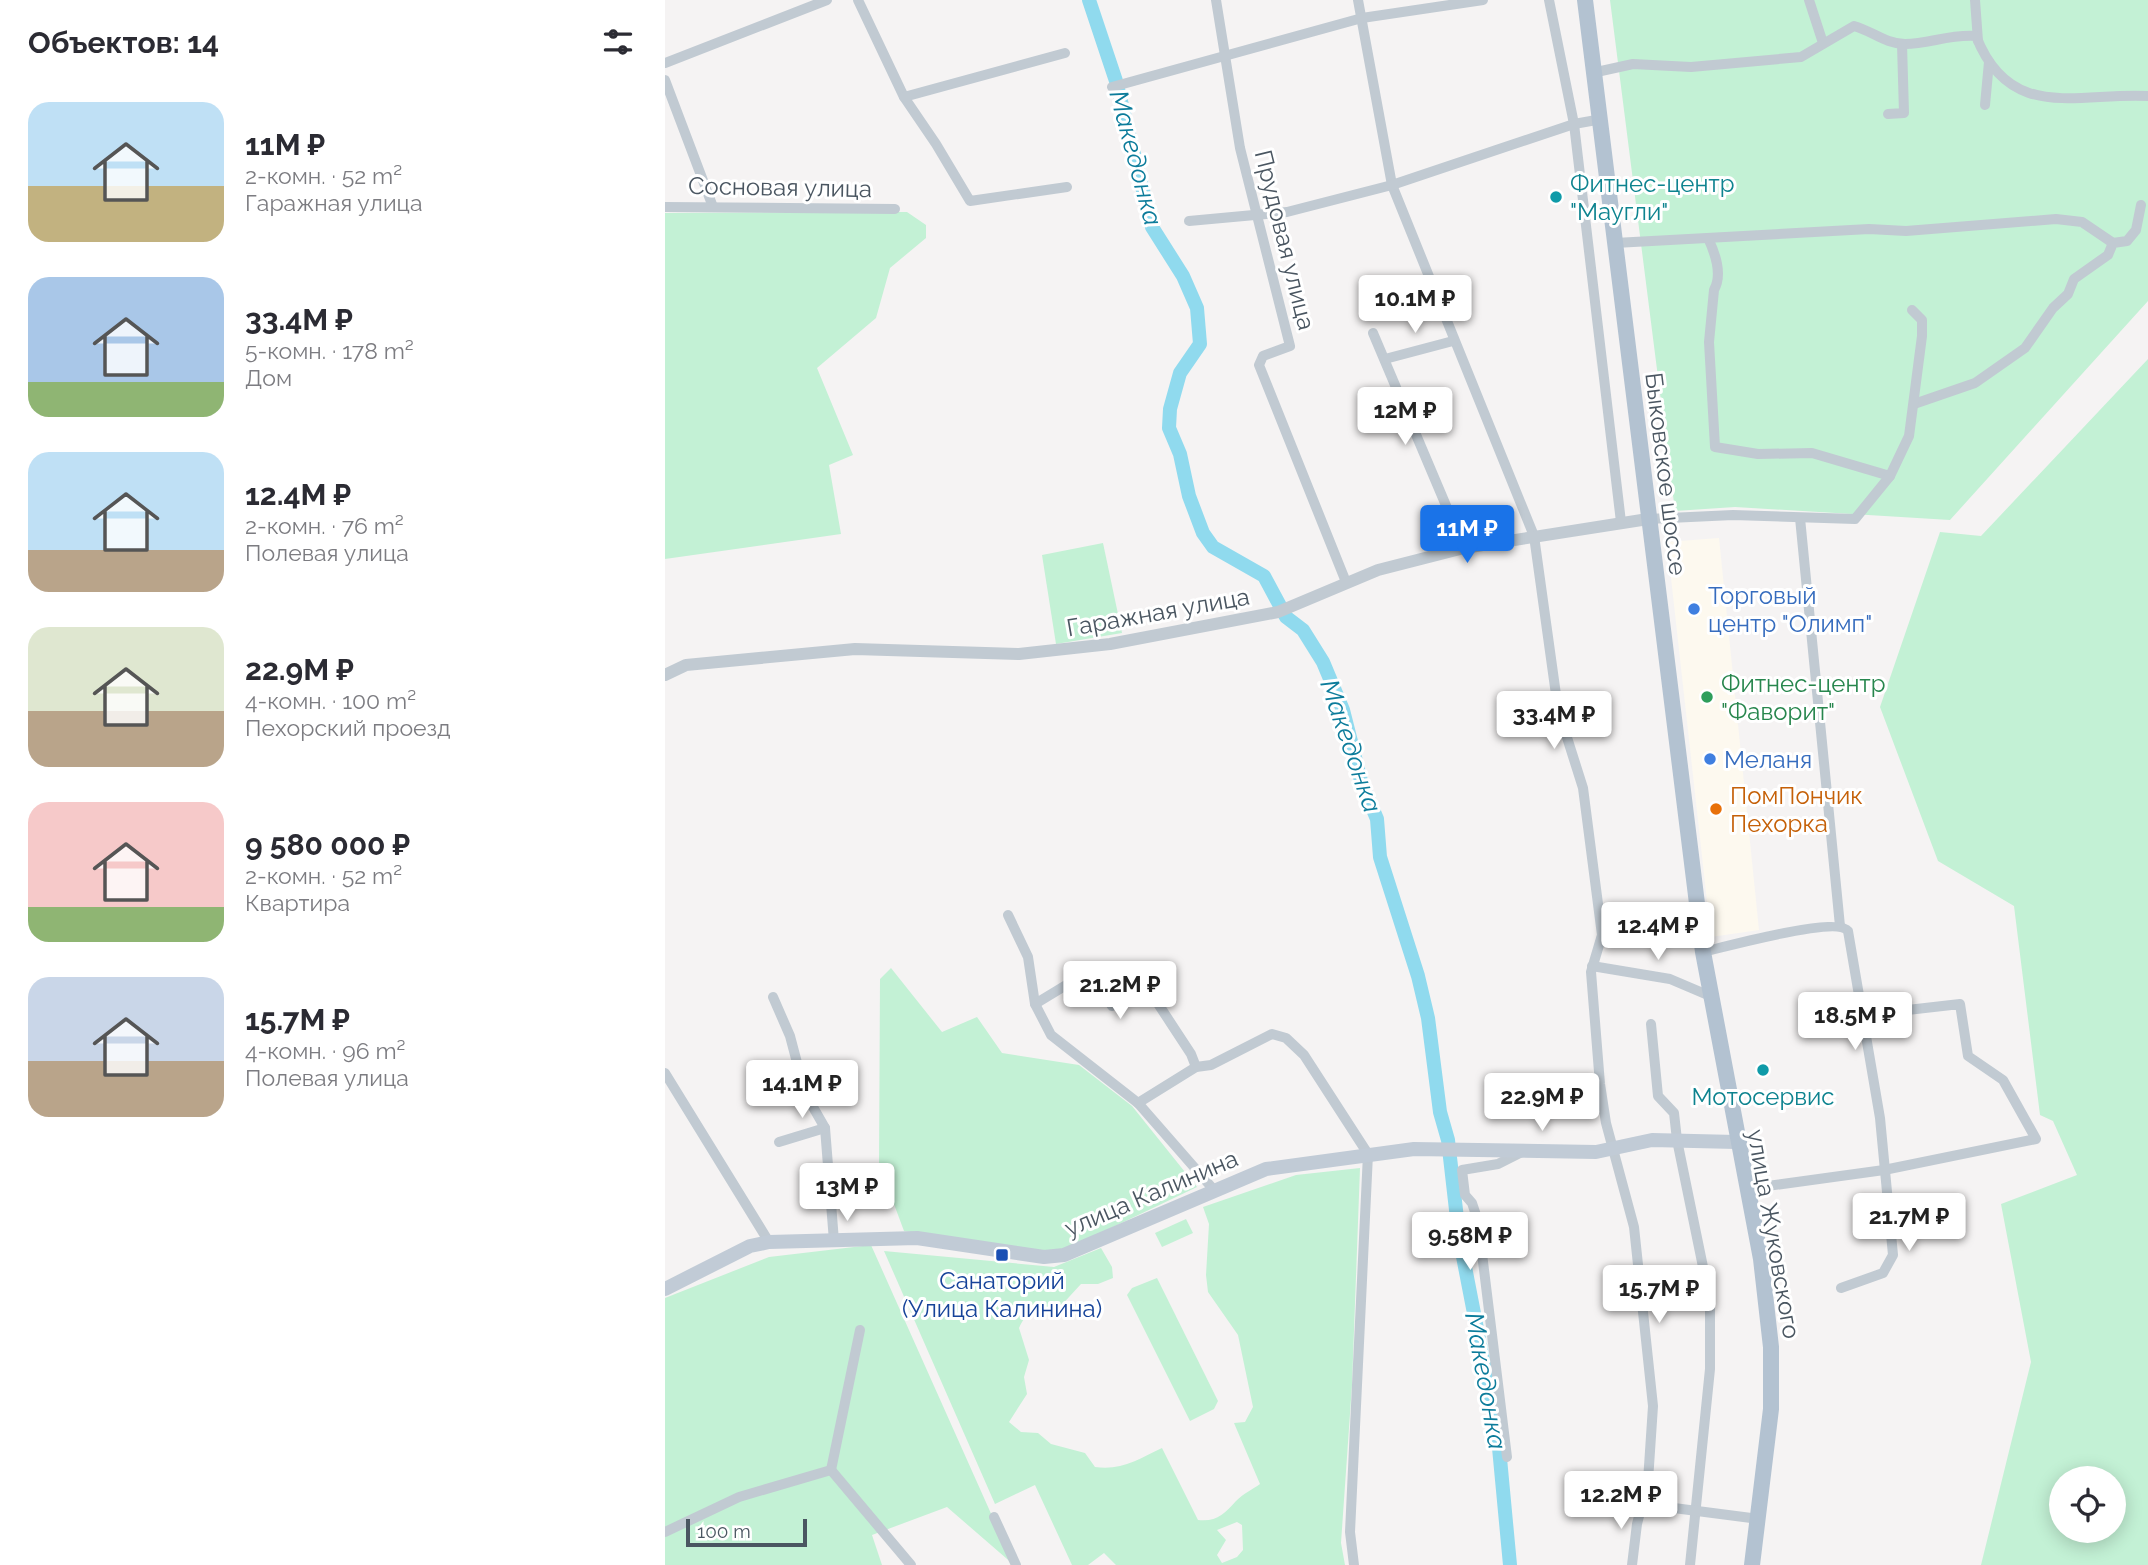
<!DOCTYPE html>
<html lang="ru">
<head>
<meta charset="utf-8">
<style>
	body { margin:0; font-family:Raleway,sans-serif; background:#f7f7f7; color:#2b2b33; height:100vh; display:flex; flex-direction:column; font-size:26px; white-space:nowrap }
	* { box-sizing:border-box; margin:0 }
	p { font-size:23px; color:#7c7c81 }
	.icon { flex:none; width:38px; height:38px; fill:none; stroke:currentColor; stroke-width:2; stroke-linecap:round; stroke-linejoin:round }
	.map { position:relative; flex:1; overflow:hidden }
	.panel { display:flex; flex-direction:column; background:#fff; width:665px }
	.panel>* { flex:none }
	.tools { position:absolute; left:1384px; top:1466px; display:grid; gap:14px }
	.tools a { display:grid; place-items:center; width:77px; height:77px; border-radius:50%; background:#fff; box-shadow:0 4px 18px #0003; font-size:35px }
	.scale { position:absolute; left:21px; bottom:18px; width:121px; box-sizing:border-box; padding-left:7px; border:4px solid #4a5661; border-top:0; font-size:19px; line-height:24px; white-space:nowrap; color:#4a5661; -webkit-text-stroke:5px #fff; paint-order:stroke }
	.price { position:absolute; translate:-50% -60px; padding:0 16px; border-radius:7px; background:#fff; color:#222; font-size:23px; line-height:46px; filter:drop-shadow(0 2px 4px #0008) }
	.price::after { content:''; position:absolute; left:50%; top:42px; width:21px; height:16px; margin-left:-10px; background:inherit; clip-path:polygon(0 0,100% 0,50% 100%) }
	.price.on { background:#1a73e8; color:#fff }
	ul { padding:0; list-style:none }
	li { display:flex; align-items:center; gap:21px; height:175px; padding:0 28px }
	li span { display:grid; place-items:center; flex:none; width:196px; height:140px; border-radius:21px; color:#555 }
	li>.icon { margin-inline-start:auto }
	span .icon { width:84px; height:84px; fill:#fffc; stroke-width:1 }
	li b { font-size:30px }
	h2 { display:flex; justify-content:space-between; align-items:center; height:84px; padding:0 28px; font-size:30px }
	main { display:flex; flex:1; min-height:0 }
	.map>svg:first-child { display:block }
</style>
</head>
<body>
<main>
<section class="panel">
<h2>Объектов: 14<svg class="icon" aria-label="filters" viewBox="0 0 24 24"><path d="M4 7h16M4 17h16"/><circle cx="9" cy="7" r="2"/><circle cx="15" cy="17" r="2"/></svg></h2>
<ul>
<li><span style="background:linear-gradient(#bfe0f5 60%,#c2b280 0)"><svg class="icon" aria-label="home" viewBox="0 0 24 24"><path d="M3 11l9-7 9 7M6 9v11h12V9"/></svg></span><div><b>11M ₽</b><p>2-комн. · 52 m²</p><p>Гаражная улица</p></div></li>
<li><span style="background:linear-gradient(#a9c7e8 75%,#8fb573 0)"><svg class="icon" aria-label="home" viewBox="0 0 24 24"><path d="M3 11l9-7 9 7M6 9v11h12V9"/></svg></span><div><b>33.4M ₽</b><p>5-комн. · 178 m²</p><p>Дом</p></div></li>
<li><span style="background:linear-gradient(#bfe0f5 70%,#b9a48a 0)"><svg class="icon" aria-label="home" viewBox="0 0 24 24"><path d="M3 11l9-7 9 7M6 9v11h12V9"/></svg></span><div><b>12.4M ₽</b><p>2-комн. · 76 m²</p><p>Полевая улица</p></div></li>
<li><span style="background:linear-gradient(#dfe7d0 60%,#b9a48a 0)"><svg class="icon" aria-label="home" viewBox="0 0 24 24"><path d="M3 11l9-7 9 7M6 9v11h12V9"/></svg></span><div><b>22.9M ₽</b><p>4-комн. · 100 m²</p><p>Пехорский проезд</p></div></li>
<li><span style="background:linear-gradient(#f6c9c9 75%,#8fb573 0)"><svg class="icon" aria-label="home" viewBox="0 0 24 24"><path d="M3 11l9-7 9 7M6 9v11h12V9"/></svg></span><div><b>9 580 000 ₽</b><p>2-комн. · 52 m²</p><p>Квартира</p></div></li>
<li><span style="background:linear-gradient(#c9d6e8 60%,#b9a48a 0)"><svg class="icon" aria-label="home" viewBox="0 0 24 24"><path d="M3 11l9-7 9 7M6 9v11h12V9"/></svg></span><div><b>15.7M ₽</b><p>4-комн. · 96 m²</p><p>Полевая улица</p></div></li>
</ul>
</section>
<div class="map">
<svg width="1483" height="1565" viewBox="0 0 1483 1565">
	<rect width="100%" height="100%" fill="#f5f3f3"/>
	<!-- commercial -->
	<polygon fill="#fdf9ef" points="1054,538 1094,930 1046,937 1002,542"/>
	<!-- green -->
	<g fill="#c3f1d5" fill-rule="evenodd">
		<polygon points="945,0 1483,0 1483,301 1285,520 1070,507 1010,511"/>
		<polygon points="242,212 261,225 261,238 225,268 211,318 152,368 188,455 164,465 176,534 0,559 0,213"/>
		<path d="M1483,359V1565H1316L1366,1362L1336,1204L1412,1175L1388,1121L1375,1115L1349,906L1273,861L1215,707L1275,532L1316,536ZM1396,1479H1449V1531H1396Z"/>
		<polygon points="438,543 457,633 391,644 377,555"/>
		<polygon points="879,713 881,726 857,729 856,716"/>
		<polygon points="226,968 277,1032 312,1017 337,1053 414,1065 467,1106 532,1187 402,1249 382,1253 239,1231 214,1164 215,979"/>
		<path d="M695,1168L687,1385L676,1543L680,1565H451L439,1553L423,1565H407L370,1485L330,1504L219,1251L389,1267L436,1248L447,1267L448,1278L433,1284H416L393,1309C372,1306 363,1309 354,1328L364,1360L359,1377L362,1394L344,1422L356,1432L373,1433L386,1444L420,1453L430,1467C456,1471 474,1459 497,1448L533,1520C552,1522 559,1514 571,1501C578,1494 588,1489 595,1484L569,1423L580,1422L588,1407L573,1335L543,1292L541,1275L544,1224L538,1207L631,1175ZM572,1522L577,1525L578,1550L572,1557L557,1563L552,1555L561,1540L552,1530Z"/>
		<polygon points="521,1219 528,1233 497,1247 490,1233"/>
		<polygon points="206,1245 349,1565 282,1507 207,1535 217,1565 0,1565 0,1298 104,1257"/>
		<polygon points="492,1278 553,1401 549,1409 525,1421 462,1295 467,1288"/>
	</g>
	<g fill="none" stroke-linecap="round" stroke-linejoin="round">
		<!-- river -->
		<polyline stroke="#90daee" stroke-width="14" points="424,0 451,81 487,227 518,276 532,308 535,344 515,373 505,409 504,428 515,454 524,496 538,533 548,547 599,576 621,617 638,630 658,662 678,710 696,781 712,819 715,857 753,976 763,1018 775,1112 783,1140 794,1236 833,1437 845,1565"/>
		<!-- minor -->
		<g stroke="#c1cad2" stroke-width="10">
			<polyline points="193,0 239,97 271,144 305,201 402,187"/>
			<polyline points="551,0 575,148 625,346 598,356 594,365 681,582"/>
			<polyline points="693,0 727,185 869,536 893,709 918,788 937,935 926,972 935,1084 941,1123 969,1227 988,1406 983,1481 972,1524 967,1565"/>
			<polyline points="884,0 909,124 956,522"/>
			<polyline points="1144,0 1158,43"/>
			<polyline points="1310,0 1313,41"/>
			<polyline points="0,63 162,0"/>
			<path d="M927,73L968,64L1026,67L1136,57L1189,26C1207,31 1221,44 1240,44C1264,44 1284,34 1311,36C1345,123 1413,92 1483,96"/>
			<polyline points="0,80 48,207"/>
			<polyline points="447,87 697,18 818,0"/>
			<polyline points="239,97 400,53"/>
			<polyline points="1320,105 1324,62"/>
			<polyline points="1223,114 1239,113 1237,44"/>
			<polyline points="0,207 230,209"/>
			<polyline points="524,221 622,212 727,185 909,124 937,119"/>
			<path d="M1043,238C1050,253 1058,274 1049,290L1044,342L1050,447L1093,454L1147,453L1225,476"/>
			<polyline points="950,243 1204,229 1241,231 1391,219 1417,222 1448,243"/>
			<polyline points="708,333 799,548"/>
			<polyline points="720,359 788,341"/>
			<polyline points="1249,404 1310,383 1360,348 1388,308 1403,294 1409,279 1443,255 1448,243 1462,241 1471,230 1476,205"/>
			<polyline points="1135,518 1175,926"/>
			<polyline points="983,519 1068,515 1190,519 1225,476 1244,436 1257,336 1257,320 1247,310"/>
			<polyline points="343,915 363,957 370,1004 386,1035 473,1103 549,1190"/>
			<path d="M1038,952C1059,947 1172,916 1183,931L1215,1118L1228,1255L1218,1273L1176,1288"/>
			<polyline points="927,966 1005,979 1045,996"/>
			<polyline points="108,997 125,1036 140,1093 160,1128 169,1241"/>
			<polyline points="370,1004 421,973 427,976 447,1006 475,994 486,993 526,1054 531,1067"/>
			<polyline points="986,1024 993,1096 1009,1113 1012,1140 1045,1301 1045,1369 1025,1565"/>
			<polyline points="0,1073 104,1242"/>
			<polyline points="473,1103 531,1067 546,1065 607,1034 621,1038 639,1055 703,1154 685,1532 689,1565"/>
			<polyline points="114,1142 160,1128"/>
			<polyline points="1081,1189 1219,1170 1371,1139 1338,1080 1303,1056 1295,1004 1199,1015"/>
			<polyline points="842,1457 813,1221 807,1203 800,1195 797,1170 833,1164 859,1151"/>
			<polyline points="166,1470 195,1330"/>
			<polyline points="166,1470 246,1565"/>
			<polyline points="978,1504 1094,1519"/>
			<polyline points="329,1517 351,1565"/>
			<polyline points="0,1532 74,1497 166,1470"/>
		</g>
		<!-- tertiary -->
		<polyline stroke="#c1cad2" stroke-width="12" points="0,675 21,665 190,649 354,654 445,644 613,612 713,570 799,548 983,519"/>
		<!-- secondary -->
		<polyline stroke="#c1cbd6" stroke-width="14" points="0,1289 85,1246 104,1242 252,1238 379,1257 399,1255 601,1169 749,1149 931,1152 987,1140 1071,1142"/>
		<!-- primary -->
		<polyline stroke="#b3c2d1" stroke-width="16" points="920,0 1038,952 1096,1259 1106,1347 1106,1409 1087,1565"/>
	</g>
	<!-- markers -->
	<g fill="#0f9aa8" stroke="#fff" stroke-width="2.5">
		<circle cx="891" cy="197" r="7"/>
		<circle cx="1098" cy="1070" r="7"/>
	</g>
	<g fill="#3f7fe0" stroke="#fff" stroke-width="2.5">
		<circle cx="1029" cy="609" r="7"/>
		<circle cx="1045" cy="759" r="7"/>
	</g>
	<circle fill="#2e9e5b" stroke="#fff" stroke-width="2.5" cx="1042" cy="697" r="7"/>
	<circle fill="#e8710a" stroke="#fff" stroke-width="2.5" cx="1051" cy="809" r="7"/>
	<rect fill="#1a4fb4" stroke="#fff" stroke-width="2.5" x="330" y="1248" width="14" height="14" rx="3.5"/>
	<g text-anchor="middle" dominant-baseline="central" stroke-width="6" stroke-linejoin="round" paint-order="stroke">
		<!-- culture labels -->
		<g font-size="24" fill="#0d838f" stroke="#fff" text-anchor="start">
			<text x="905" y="183">Фитнес-центр<tspan x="905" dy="28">"Маугли"</tspan></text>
			<text x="1098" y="1096" text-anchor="middle">Мотосервис</text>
		</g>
		<!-- street labels -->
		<g font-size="24" fill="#4a5661" stroke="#fff">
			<text transform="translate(115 187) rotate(1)">Сосновая улица</text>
			<text transform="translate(620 240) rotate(76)">Прудовая улица</text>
			<text transform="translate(1001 474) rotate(83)">Быковское шоссе</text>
			<text transform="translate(493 612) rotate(-10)">Гаражная улица</text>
			<text transform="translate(486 1193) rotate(-23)">улица Калинина</text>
			<text transform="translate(1109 1234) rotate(80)">улица Жуковского</text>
		</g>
		<!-- shop labels -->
		<g font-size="24" fill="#366cbe" stroke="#fff" text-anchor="start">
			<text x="1043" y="595">Торговый<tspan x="1043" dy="28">центр "Олимп"</tspan></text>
			<text x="1059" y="759">Меланя</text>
		</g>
		<!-- leisure labels -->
		<g font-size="24" fill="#27864d" stroke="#fff" text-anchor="start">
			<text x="1056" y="683">Фитнес-центр<tspan x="1056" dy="28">"Фаворит"</tspan></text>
		</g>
		<!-- food labels -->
		<g font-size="24" fill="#c56008" stroke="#fff" text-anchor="start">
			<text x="1065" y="795">ПомПончик<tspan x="1065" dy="28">Пехорка</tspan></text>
		</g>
		<!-- transit labels -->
		<g font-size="24" fill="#164399" stroke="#fff">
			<text x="337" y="1280">Санаторий<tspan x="337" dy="28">(Улица Калинина)</tspan></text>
		</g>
		<!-- water labels -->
		<g font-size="26" font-style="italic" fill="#0c7c9b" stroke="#fff">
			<text transform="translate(471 158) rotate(75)">Македонка</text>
			<text transform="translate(686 746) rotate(71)">Македонка</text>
			<text transform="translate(821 1381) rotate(80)">Македонка</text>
		</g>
	</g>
</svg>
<div class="tools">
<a><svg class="icon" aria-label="locate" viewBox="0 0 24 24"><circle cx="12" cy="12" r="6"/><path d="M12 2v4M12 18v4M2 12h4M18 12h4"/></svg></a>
</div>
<div class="scale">100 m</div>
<b class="price" style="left:750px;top:335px">10.1M ₽</b>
<b class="price" style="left:740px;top:447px">12M ₽</b>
<b class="price on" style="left:802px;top:565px">11M ₽</b>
<b class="price" style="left:889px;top:751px">33.4M ₽</b>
<b class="price" style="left:993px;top:962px">12.4M ₽</b>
<b class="price" style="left:455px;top:1021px">21.2M ₽</b>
<b class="price" style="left:1190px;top:1052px">18.5M ₽</b>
<b class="price" style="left:137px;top:1120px">14.1M ₽</b>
<b class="price" style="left:877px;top:1133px">22.9M ₽</b>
<b class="price" style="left:182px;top:1223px">13M ₽</b>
<b class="price" style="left:1244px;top:1253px">21.7M ₽</b>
<b class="price" style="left:805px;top:1272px">9.58M ₽</b>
<b class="price" style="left:994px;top:1325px">15.7M ₽</b>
<b class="price" style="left:956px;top:1531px">12.2M ₽</b>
</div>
</main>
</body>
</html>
